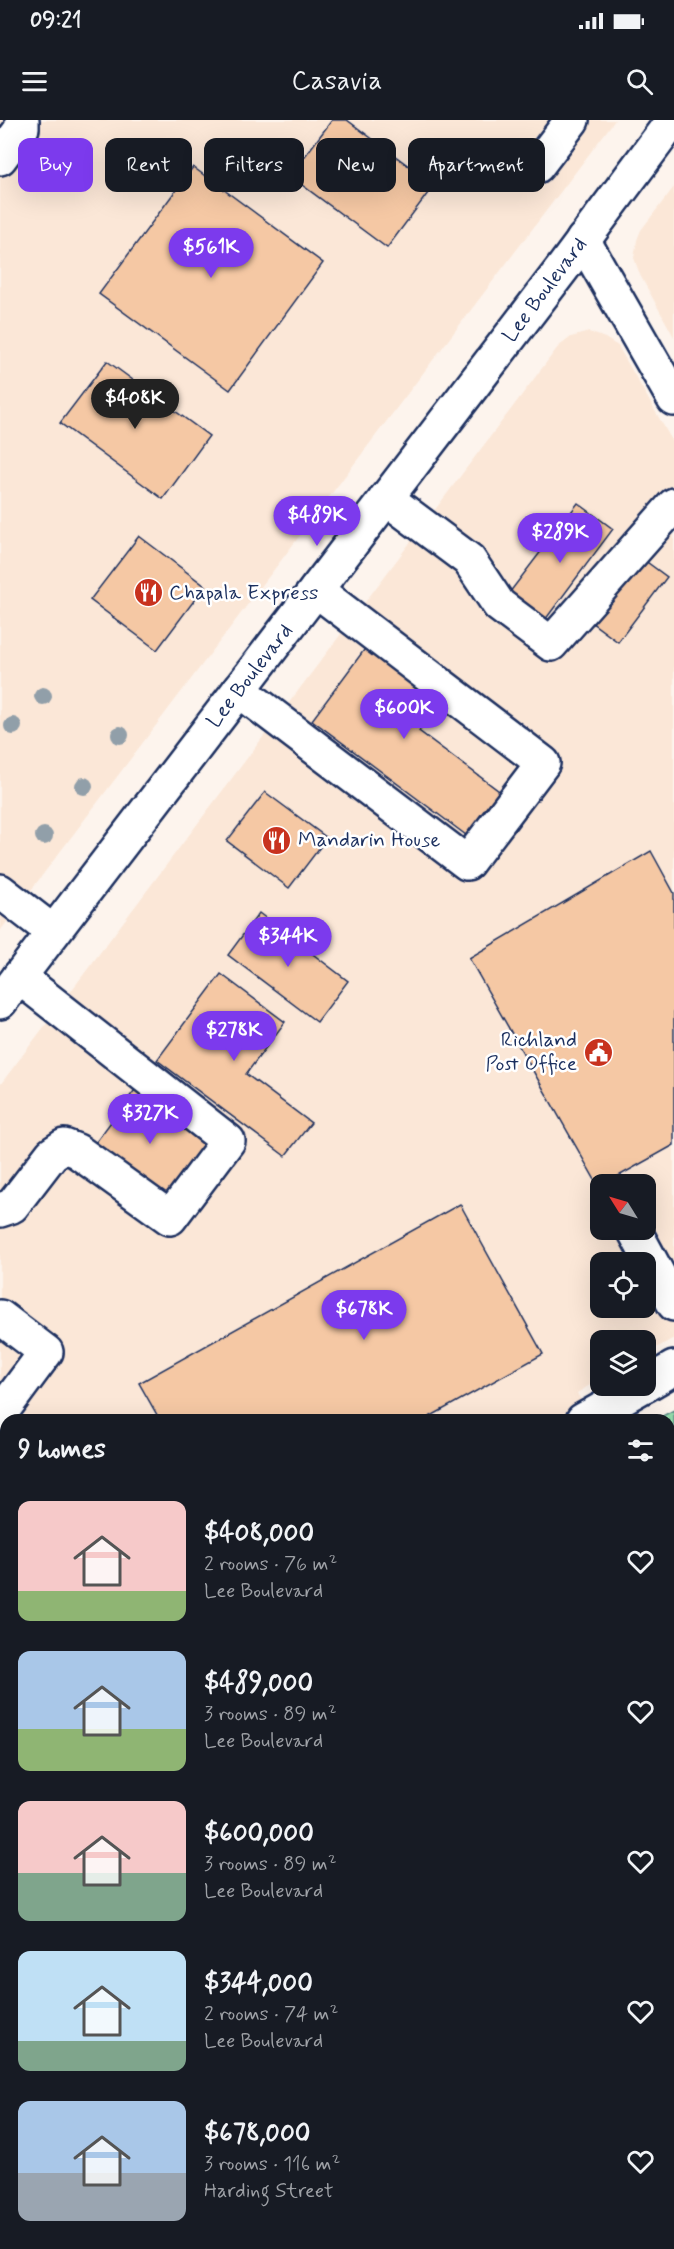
<!DOCTYPE html>
<html lang="en">
<head>
<meta charset="utf-8">
<style>
	body { margin:0; font-family:Mynerve,sans-serif; background:#242831; color:#f1f3f6; height:100vh; display:flex; flex-direction:column; font-size:22px; white-space:nowrap }
	* { box-sizing:border-box; margin:0 }
	p { font-size:20px; color:#9ea1a6 }
	.icon { flex:none; width:33px; height:33px; fill:none; stroke:currentColor; stroke-width:2; stroke-linecap:round; stroke-linejoin:round }
	.map { position:relative; flex:1; overflow:hidden }
	.side { position:absolute; left:0px; top:1294px; width:675px; height:836px; display:flex; flex-direction:column; background:#171b24; border-radius:18px 18px 0 0; box-shadow:0 6px 24px #0002 }
	.side>* { flex:none }
	.banner { position:absolute; left:18px; top:18px; width:639px; height:54px; display:flex; gap:12px }
	.needle { width:39px; rotate:307deg }
	.buttons { position:absolute; left:590px; top:1054px; display:grid; gap:12px }
	.buttons a { display:grid; place-items:center; width:66px; height:66px; border-radius:12px; background:#171b24; box-shadow:0 6px 24px #0002; font-size:30px }
	.price { position:absolute; translate:-50% -51px; padding:0 14px; border-radius:21px; background:#7c3aed; color:#fff; font-size:20px; line-height:39px; filter:drop-shadow(0 2px 3px #0008) }
	.price::after { content:''; position:absolute; left:50%; top:36px; width:18px; height:14px; margin-left:-9px; background:inherit; clip-path:polygon(0 0,100% 0,50% 100%) }
	.price.current { background:#222; color:#fff }
	ul { padding:0; list-style:none }
	li { display:flex; align-items:center; gap:18px; height:150px; padding:0 18px }
	li span { display:grid; place-items:center; flex:none; width:168px; height:120px; border-radius:12px; color:#555 }
	li>.icon { margin-inline-start:auto }
	span .icon { width:72px; height:72px; fill:#fffc; stroke-width:1 }
	li b { font-size:26px }
	h2 { display:flex; justify-content:space-between; align-items:center; height:72px; padding:0 18px; font-size:26px }
	.chip { padding:0 21px; border-radius:12px; background:#171b24; box-shadow:0 6px 24px #0002; font-size:21px; line-height:54px }
	.chip.current { background:#7c3aed; color:#fff }
	.status { display:flex; justify-content:space-between; align-items:center; height:42px; padding:0 30px; background:#171b24; direction:ltr }
	.status svg { height:16px; fill:currentColor }
	header { display:flex; justify-content:space-between; align-items:center; height:78px; padding:0 18px; background:#171b24; font-size:27px; font-weight:600 }
	.map>svg:first-child { display:block }
</style>
</head>
<body>
<div class="status"><b>09:21</b><svg viewBox="0 0 49 12"><path d="M0 12V9h3v3zM5 12V6h3v6zM10 12V3h3v9zM15 12V0h3v12zM26 1h20v11H26zM47 4h2v5h-2z"/></svg></div>
<header><svg class="icon" aria-label="menu" viewBox="0 0 24 24"><path d="M4 6h16M4 12h16M4 18h16"/></svg>Casavia<svg class="icon" aria-label="search" viewBox="0 0 24 24"><circle cx="10" cy="10" r="6"/><path d="M15 15l6 6"/></svg></header>
<div class="map">
<svg width="674" height="2129" viewBox="0 0 674 2129">
	<rect width="100%" height="100%" fill="#fdf4ed"/>
	<filter id="ink" filterUnits="userSpaceOnUse"><feTurbulence type="fractalNoise" baseFrequency=".0167" numOctaves="2"/><feDisplacementMap in="SourceGraphic" scale="12" xChannelSelector="R" yChannelSelector="G"/><feConvolveMatrix kernelMatrix="1 2 1 2 8 2 1 2 1" color-interpolation-filters="sRGB"/></filter>
	<g filter="url(#ink)">
		<!-- built -->
		<g fill="#fbe7d7" fill-rule="evenodd">
			<polygon points="0,0 615,0 0,811"/>
			<polygon points="674,67 674,217 640,155 634,138 637,120 641,110"/>
			<path d="M589,212L605,218L618,226L674,324V1218L645,1234V1221H600V1259L577,1273L592,1300H6V1595L0,1599V965L558,227L571,217ZM600,1065H645V1110H600ZM600,1143H645V1188H600Z"/>
			<polygon points="0,2006 6,2016 6,2124 70,2124 73,2129 0,2129"/>
		</g>
		<!-- green -->
		<g fill="#94dcab" stroke="#588684" stroke-width="1.5">
			<polygon points="674,1290 674,1501 669,1504 669,1300 655,1300"/>
			<polygon points="6,1672 6,1879 0,1877 0,1676"/>
		</g>
		<!-- building -->
		<g fill="#f5c8a4" stroke="#1b2f5e" stroke-width="1.5">
			<polygon points="332,0 347,0 434,65 387,128 290,56"/>
			<polygon points="193,47 323,143 230,270 99,174"/>
			<polygon points="107,241 209,316 163,379 60,303"/>
			<polygon points="578,383 613,409 542,504 506,477"/>
			<polygon points="139,416 205,466 157,530 90,480"/>
			<polygon points="640,437 667,457 618,522 591,502"/>
			<polygon points="367,526 441,581 419,611 503,674 470,718 312,600"/>
			<polygon points="265,672 327,718 289,768 227,721"/>
			<polygon points="651,731 674,773 674,1025 599,1067 469,838"/>
			<polygon points="259,793 348,861 317,902 228,835"/>
			<polygon points="221,854 285,902 246,954 311,1003 285,1036 157,940"/>
			<polygon points="137,967 209,1020 163,1083 90,1030"/>
			<polygon points="460,1084 543,1234 424,1300 160,1300 139,1263"/>
			<polygon points="193,2124 255,2124 257,2129 196,2129"/>
			<polygon points="482,2124 530,2124 534,2129 485,2129"/>
		</g>
		<g fill="none" stroke-linecap="round" stroke-linejoin="round">
			<defs>
				<g id="minor">
					<polyline points="0,38 22,8 22,0"/>
					<polyline points="537,46 572,0"/>
					<polyline points="583,120 674,279"/>
					<polyline points="386,378 469,440 499,485 551,524 674,385"/>
					<polyline points="239,570 467,743 543,643 316,470"/>
					<polyline points="0,771 53,812"/>
					<polyline points="0,882 562,149 673,0"/>
					<polyline points="0,1090 12,1086 52,1034 64,1026 77,1031 170,1098 228,1021 19,857"/>
					<polyline points="634,1110 674,1184"/>
					<polyline points="0,1197 46,1232 0,1294"/>
					<polyline points="645,1265 674,1248"/>
					<polyline points="583,1300 643,1266"/>
					<polyline points="669,1548 674,1545"/>
					<polyline points="0,1634 6,1631"/>
					<polyline points="0,1947 6,1958"/>
					<polyline points="104,2124 107,2129"/>
					<polyline points="618,2124 621,2129"/>
				</g>
			</defs>
			<!-- minor casing -->
			<use href="#minor" stroke="#1b2f5e" stroke-width="38"/>
			<!-- path -->
			<polyline stroke="#1b2f5e" stroke-width="4" stroke-dasharray="6 4.5" stroke-linecap="butt" points="669,1481 674,1478"/>
			<!-- minor -->
			<use href="#minor" stroke="#fff" stroke-width="33"/>
		</g>
		<!-- trees -->
		<g fill="#919fa9">
			<circle cx="43" cy="576" r="9"/>
			<circle cx="13" cy="606" r="9"/>
			<circle cx="120" cy="615" r="9"/>
			<circle cx="84" cy="666" r="9"/>
			<circle cx="44" cy="716" r="9"/>
		</g>
	</g>
	<!-- icons -->
	<defs>
		<symbol id="restaurant-disc" viewBox="-11 -11 22 22"><circle r="9.5" fill="#c8321e" stroke="#fff"/><path d="M-5-6h1v4h1v-4h1v4h1v-4h1v5L-1.5 .5V6h-2V.5L-5-1ZM5-6V6H3V1.5H1.5Q1.5-4 5-6Z" fill="#fff"/></symbol>
		<symbol id="civic-disc" viewBox="-11 -11 22 22"><circle r="9.5" fill="#c8321e" stroke="#fff"/><path d="M-.6-6.5H3V-4.5H.6V-3L4-1V1h2V6H-6V1h2V-1L-.6-3ZM-1.2 2.5V6h2.4V2.5Z" fill="#fff"/></symbol>
	</defs>
	<g fill-rule="evenodd">
		<use href="#restaurant-disc" x="132" y="456" width="33" height="33"/>
		<use href="#restaurant-disc" x="260" y="704" width="33" height="33"/>
		<use href="#civic-disc" x="582" y="916" width="33" height="33"/>
	</g>
	<g text-anchor="middle" dominant-baseline="central" stroke-width="5" stroke-linejoin="round" paint-order="stroke">
		<!-- street labels -->
		<g font-size="21" fill="#1b2f5e" stroke="#fff">
			<text transform="translate(545 170) rotate(-53)">Lee Boulevard</text>
			<text transform="translate(250 556) rotate(-52)">Lee Boulevard</text>
		</g>
		<!-- poi labels -->
		<g font-size="21" fill="#1b2f5e" stroke="#fff" text-anchor="start">
			<text x="169" y="473">Chapala Express</text>
			<text x="298" y="720">Mandarin House</text>
			<text x="577" y="920" text-anchor="end">Richland<tspan x="577" dy="24">Post Office</tspan></text>
		</g>
	</g>
</svg>
<div class="buttons">
<a><svg class="needle" viewBox="-14 -14 28 28"><path d="M0-13l5 13h-10z" fill="#e53935"/><path d="M0 13l5-13h-10z" fill="#9ea1a6"/></svg></a>
<a><svg class="icon" aria-label="locate" viewBox="0 0 24 24"><circle cx="12" cy="12" r="6"/><path d="M12 2v4M12 18v4M2 12h4M18 12h4"/></svg></a>
<a><svg class="icon" aria-label="layers" viewBox="0 0 24 24"><path d="M12 4l9 5-9 5-9-5zM3 14l9 5 9-5"/></svg></a>
</div>
<b class="price" style="left:211px;top:159px">$561K</b>
<b class="price current" style="left:135px;top:310px">$408K</b>
<b class="price" style="left:317px;top:427px">$489K</b>
<b class="price" style="left:560px;top:444px">$289K</b>
<b class="price" style="left:404px;top:620px">$600K</b>
<b class="price" style="left:288px;top:848px">$344K</b>
<b class="price" style="left:234px;top:942px">$278K</b>
<b class="price" style="left:150px;top:1025px">$327K</b>
<b class="price" style="left:364px;top:1221px">$678K</b>
<div class="banner">
<a class="chip current">Buy</a>
<a class="chip">Rent</a>
<a class="chip">Filters</a>
<a class="chip">New</a>
<a class="chip">Apartment</a>
</div>
<section class="side">
<h2>9 homes<svg class="icon" aria-label="filters" viewBox="0 0 24 24"><path d="M4 7h16M4 17h16"/><circle cx="9" cy="7" r="2"/><circle cx="15" cy="17" r="2"/></svg></h2>
<ul>
<li><span style="background:linear-gradient(#f6c9c9 75%,#8fb573 0)"><svg class="icon" aria-label="home" viewBox="0 0 24 24"><path d="M3 11l9-7 9 7M6 9v11h12V9"/></svg></span><div><b>$408,000</b><p>2 rooms · 76 m²</p><p>Lee Boulevard</p></div><svg class="icon" aria-label="heart" viewBox="0 0 24 24"><path d="M12 20l-8-8c-3-5 5-10 8-4 3-6 11-1 8 4z"/></svg></li>
<li><span style="background:linear-gradient(#a9c7e8 65%,#8fb573 0)"><svg class="icon" aria-label="home" viewBox="0 0 24 24"><path d="M3 11l9-7 9 7M6 9v11h12V9"/></svg></span><div><b>$489,000</b><p>3 rooms · 89 m²</p><p>Lee Boulevard</p></div><svg class="icon" aria-label="heart" viewBox="0 0 24 24"><path d="M12 20l-8-8c-3-5 5-10 8-4 3-6 11-1 8 4z"/></svg></li>
<li><span style="background:linear-gradient(#f6c9c9 60%,#7fa58c 0)"><svg class="icon" aria-label="home" viewBox="0 0 24 24"><path d="M3 11l9-7 9 7M6 9v11h12V9"/></svg></span><div><b>$600,000</b><p>3 rooms · 89 m²</p><p>Lee Boulevard</p></div><svg class="icon" aria-label="heart" viewBox="0 0 24 24"><path d="M12 20l-8-8c-3-5 5-10 8-4 3-6 11-1 8 4z"/></svg></li>
<li><span style="background:linear-gradient(#bfe0f5 75%,#7fa58c 0)"><svg class="icon" aria-label="home" viewBox="0 0 24 24"><path d="M3 11l9-7 9 7M6 9v11h12V9"/></svg></span><div><b>$344,000</b><p>2 rooms · 74 m²</p><p>Lee Boulevard</p></div><svg class="icon" aria-label="heart" viewBox="0 0 24 24"><path d="M12 20l-8-8c-3-5 5-10 8-4 3-6 11-1 8 4z"/></svg></li>
<li><span style="background:linear-gradient(#a9c7e8 60%,#9aa5b1 0)"><svg class="icon" aria-label="home" viewBox="0 0 24 24"><path d="M3 11l9-7 9 7M6 9v11h12V9"/></svg></span><div><b>$678,000</b><p>3 rooms · 116 m²</p><p>Harding Street</p></div><svg class="icon" aria-label="heart" viewBox="0 0 24 24"><path d="M12 20l-8-8c-3-5 5-10 8-4 3-6 11-1 8 4z"/></svg></li>
</ul>
</section>
</div>
</body>
</html>
